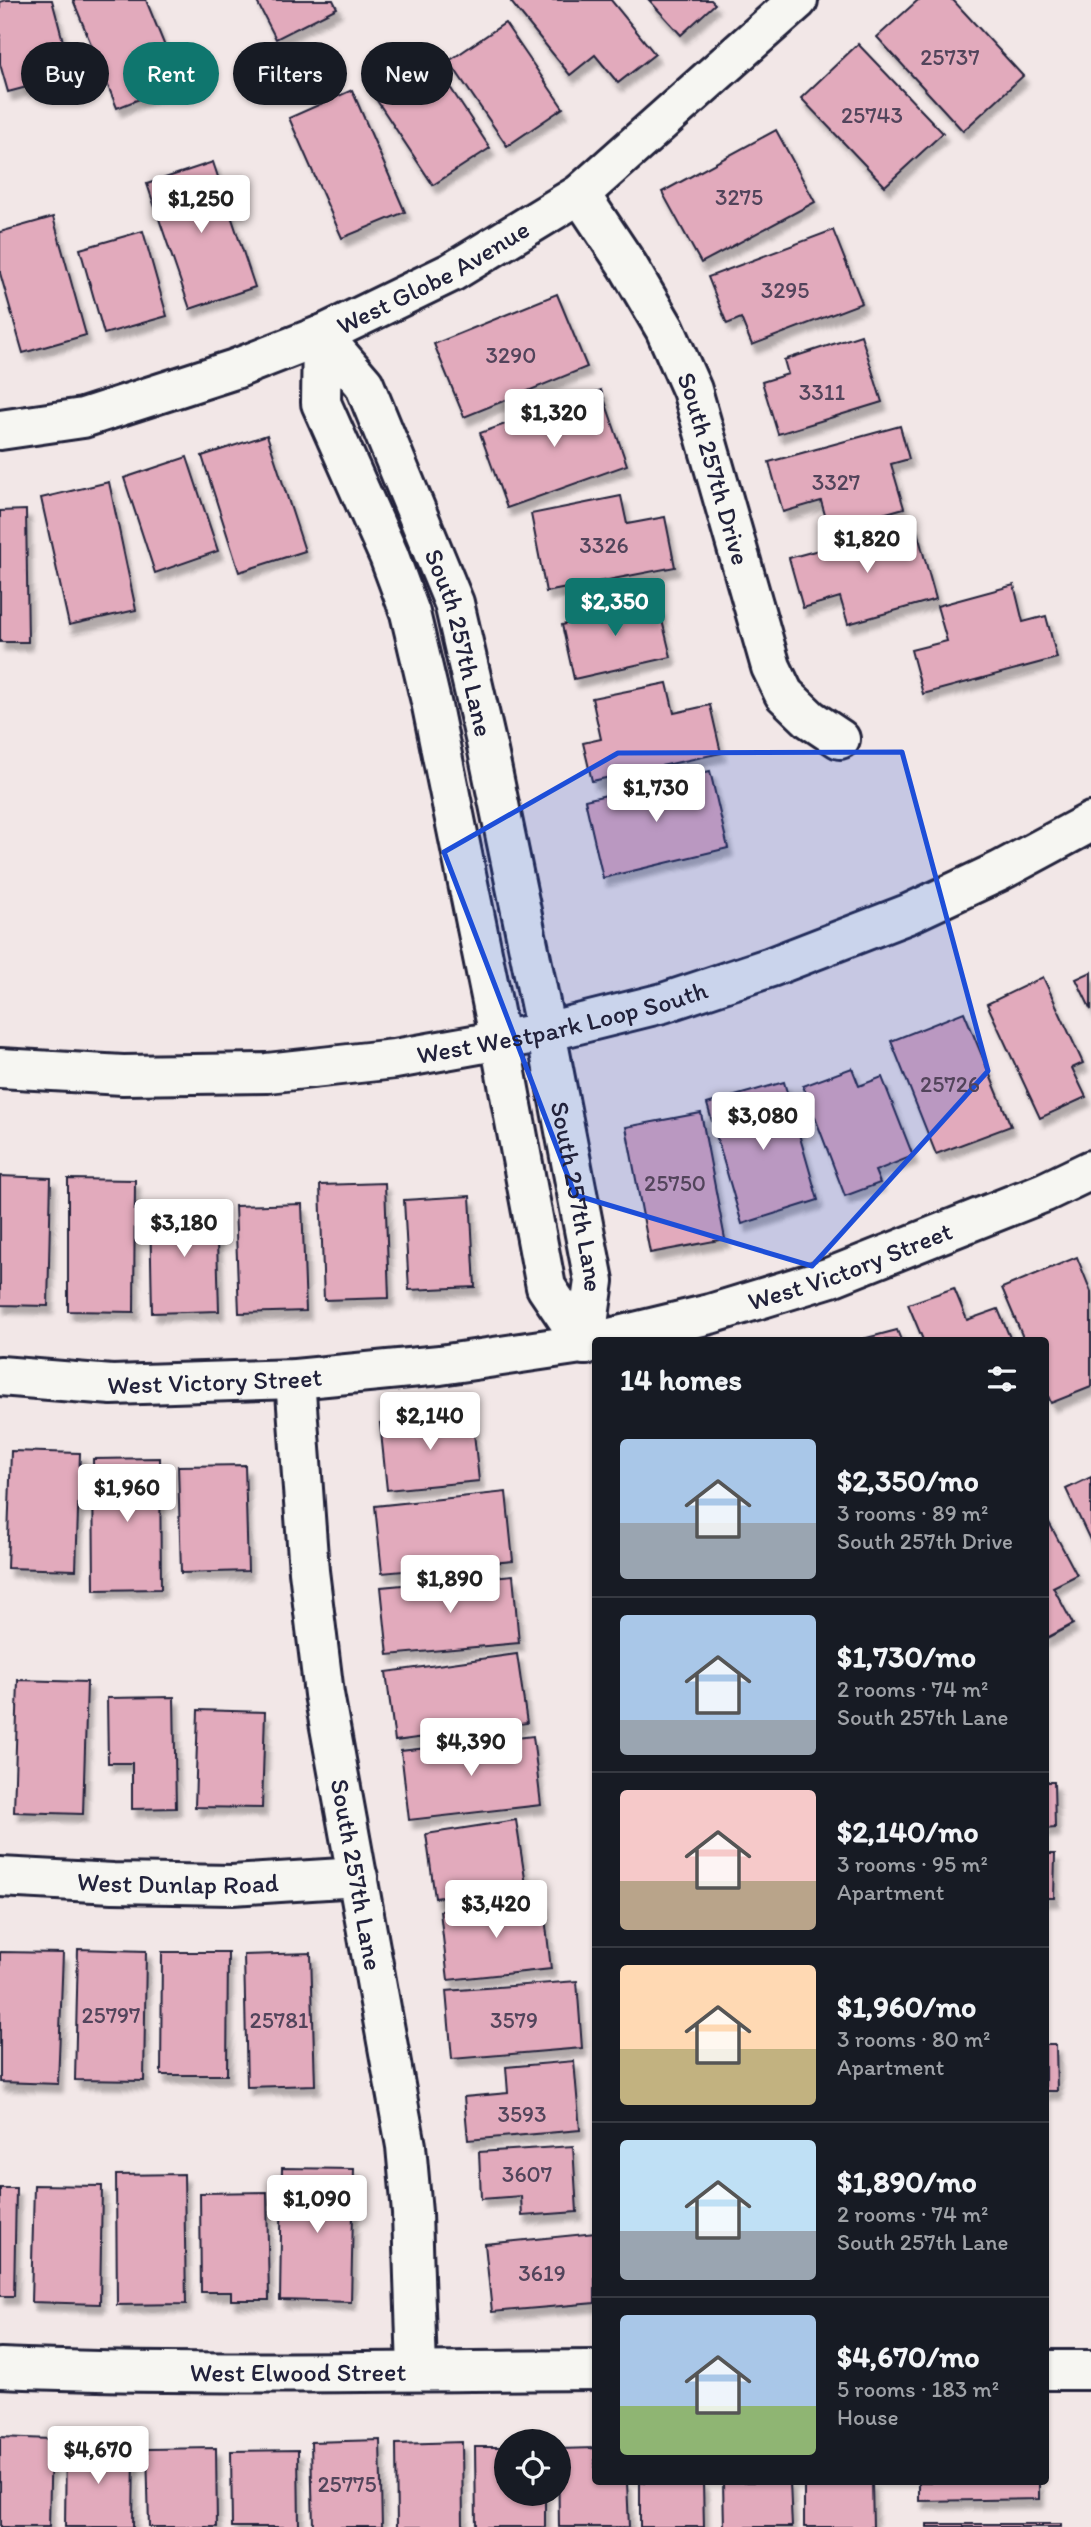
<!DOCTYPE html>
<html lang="en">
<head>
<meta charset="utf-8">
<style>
	body { margin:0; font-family:Itim,sans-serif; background:#20242c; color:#f1f3f6; height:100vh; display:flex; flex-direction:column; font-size:26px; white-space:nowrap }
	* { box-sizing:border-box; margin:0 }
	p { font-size:23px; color:#9ea1a6 }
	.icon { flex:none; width:38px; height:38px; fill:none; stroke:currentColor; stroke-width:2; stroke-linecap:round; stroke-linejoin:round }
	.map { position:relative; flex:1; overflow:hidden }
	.drawer { position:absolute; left:592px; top:1337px; width:457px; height:1148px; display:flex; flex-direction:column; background:#171b24; border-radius:7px; box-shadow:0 2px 5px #0004 }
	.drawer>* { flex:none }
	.top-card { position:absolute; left:21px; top:42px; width:466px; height:63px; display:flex; gap:14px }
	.buttons { position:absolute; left:494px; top:2429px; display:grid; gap:14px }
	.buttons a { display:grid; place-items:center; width:77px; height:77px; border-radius:50%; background:#171b24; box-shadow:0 2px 5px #0004; font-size:35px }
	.price { position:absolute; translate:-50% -60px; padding:0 16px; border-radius:7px; background:#fff; color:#222; font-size:23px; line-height:46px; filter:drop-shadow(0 2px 4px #0008) }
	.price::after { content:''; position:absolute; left:50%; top:42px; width:21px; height:16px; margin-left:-10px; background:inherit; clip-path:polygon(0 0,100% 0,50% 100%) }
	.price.active { background:#0f766e; color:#fff }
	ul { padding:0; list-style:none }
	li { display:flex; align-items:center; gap:21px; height:175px; padding:0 28px }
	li+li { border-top:2px solid #363941 }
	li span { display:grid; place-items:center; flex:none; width:196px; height:140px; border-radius:7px; color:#555 }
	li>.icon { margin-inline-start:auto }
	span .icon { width:84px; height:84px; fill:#fffc; stroke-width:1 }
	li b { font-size:30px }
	h2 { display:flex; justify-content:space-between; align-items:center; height:84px; padding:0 28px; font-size:30px }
	.pill { padding:0 24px; border-radius:32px; background:#171b24; box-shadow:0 2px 5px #0004; font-size:24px; line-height:63px }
	.pill.active { background:#0f766e; color:#fff }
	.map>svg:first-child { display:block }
</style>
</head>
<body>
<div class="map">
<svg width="1091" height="2527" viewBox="0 0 1091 2527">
	<defs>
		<filter id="shadow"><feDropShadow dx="4.5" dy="8" stdDeviation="2" flood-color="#0004"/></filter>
	</defs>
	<rect width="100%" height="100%" fill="#f2e7e7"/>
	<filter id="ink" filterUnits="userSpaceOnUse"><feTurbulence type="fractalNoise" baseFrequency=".0143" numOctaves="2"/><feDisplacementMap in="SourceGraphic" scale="14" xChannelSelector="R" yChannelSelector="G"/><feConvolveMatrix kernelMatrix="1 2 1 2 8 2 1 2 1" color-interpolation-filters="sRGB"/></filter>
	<g filter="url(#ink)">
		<!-- building -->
		<g fill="#e2aabc" stroke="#22223b" stroke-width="2" filter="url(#shadow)">
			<polygon points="6,0 52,0 72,75 8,92 0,64 0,2"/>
			<polygon points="73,0 146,0 180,83 117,108"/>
			<polygon points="256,0 333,0 337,8 276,39"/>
			<polygon points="513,0 611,0 655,54 618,83 595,55 570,75 511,2"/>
			<polygon points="649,0 711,0 715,4 681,35"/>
			<polygon points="918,0 953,0 1023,76 963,131 877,37"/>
			<polygon points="505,23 563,108 507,146 449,61"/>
			<polygon points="421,43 490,148 433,185 364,81"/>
			<polygon points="858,44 943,133 885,186 801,98"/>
			<polygon points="352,90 405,212 342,238 289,118"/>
			<polygon points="776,130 815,202 701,263 662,192"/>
			<polygon points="213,162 255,287 190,309 147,184"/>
			<polygon points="53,217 86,335 23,353 0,273 0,232"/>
			<polygon points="833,230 862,303 752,345 741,318 727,324 708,277"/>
			<polygon points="143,231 167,316 104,334 80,249"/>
			<polygon points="557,294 587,367 464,417 434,344"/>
			<polygon points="861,335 882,402 778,434 762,382 788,374 784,360"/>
			<polygon points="601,390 627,465 507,508 480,433"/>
			<polygon points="900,426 909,459 891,464 904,508 829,529 821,501 783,512 769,462"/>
			<polygon points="267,435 305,551 239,572 202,456"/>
			<polygon points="187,457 218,551 155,573 124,478"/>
			<polygon points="109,482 136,610 69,625 41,498"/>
			<polygon points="621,496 627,524 665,517 675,567 546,592 531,514"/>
			<polygon points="26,510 28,642 0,642 0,511"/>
			<polygon points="915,524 936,599 848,624 840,597 803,608 789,558"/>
			<polygon points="1014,585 1023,622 1046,616 1057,658 923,694 911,650 947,641 937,606"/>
			<polygon points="635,596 639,613 659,608 671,657 574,679 562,625 583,620 580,608"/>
			<polygon points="667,683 674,713 710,705 721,753 592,781 583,743 601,739 592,698"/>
			<polygon points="710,771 728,848 603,878 585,800"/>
			<polygon points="1091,972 1091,1010 1076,979"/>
			<polygon points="1043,977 1083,1063 1072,1068 1086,1097 1040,1118 987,1004"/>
			<polygon points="964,1012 1011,1126 936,1154 891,1041"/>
			<polygon points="852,1068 859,1086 882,1077 913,1156 875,1171 880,1183 845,1196 803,1086"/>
			<polygon points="784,1082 818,1200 742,1224 707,1104"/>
			<polygon points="701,1113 725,1239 650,1253 626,1127"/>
			<polygon points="0,1176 51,1178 48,1306 0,1305"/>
			<polygon points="68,1179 135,1180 134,1312 68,1311"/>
			<polygon points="385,1183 389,1298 324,1300 320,1185"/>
			<polygon points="470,1196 475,1287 409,1290 404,1200"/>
			<polygon points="302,1204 306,1311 239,1313 235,1206"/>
			<polygon points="216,1205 219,1311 152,1313 150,1207"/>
			<polygon points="1077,1257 1091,1292 1091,1387 1051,1403 1045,1389 1045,1340 1024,1340 1002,1288"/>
			<polygon points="954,1288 967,1320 998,1309 1011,1340 923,1340 908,1304"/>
			<polygon points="897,1330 901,1340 859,1340"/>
			<polygon points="472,1414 479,1481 387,1490 380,1423"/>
			<polygon points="11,1451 80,1453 76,1570 7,1568"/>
			<polygon points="160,1458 161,1589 94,1590 93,1459"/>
			<polygon points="245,1465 248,1571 181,1573 178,1466"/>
			<polygon points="1091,1477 1091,1542 1066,1489"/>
			<polygon points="506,1492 513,1561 382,1573 375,1506"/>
			<polygon points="1045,1515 1077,1575 1053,1587 1073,1624 1045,1639"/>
			<polygon points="513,1575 519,1643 388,1655 381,1587"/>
			<polygon points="517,1654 527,1723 395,1741 386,1672"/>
			<polygon points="18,1680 87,1682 83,1814 14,1812"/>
			<polygon points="174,1697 176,1808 132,1809 132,1763 108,1763 107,1698"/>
			<polygon points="198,1710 265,1712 262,1808 195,1807"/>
			<polygon points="533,1736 541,1805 409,1820 401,1751"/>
			<polygon points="1045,1782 1054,1782 1055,1828 1045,1829"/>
			<polygon points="516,1820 526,1885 435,1898 426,1834"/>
			<polygon points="1045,1854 1055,1854 1054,1898 1045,1898"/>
			<polygon points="543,1900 551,1969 448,1980 440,1911"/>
			<polygon points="78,1949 146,1951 144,2081 75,2080"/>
			<polygon points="0,1952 63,1953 58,2084 0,2082"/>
			<polygon points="162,1952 228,1952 227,2075 161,2075"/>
			<polygon points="311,1953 315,2085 247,2087 244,1955"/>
			<polygon points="577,1981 582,2048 452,2059 446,1991"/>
			<polygon points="1045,2045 1056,2045 1057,2091 1045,2091"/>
			<polygon points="574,2061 580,2130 468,2140 464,2097 508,2093 506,2067"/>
			<polygon points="573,2146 577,2212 522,2216 521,2196 481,2199 479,2152"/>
			<polygon points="282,2168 354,2169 351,2302 280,2300"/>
			<polygon points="184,2174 186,2304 117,2305 116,2175"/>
			<polygon points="34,2185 102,2186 100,2304 31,2302"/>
			<polygon points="0,2188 16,2188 14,2296 0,2296"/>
			<polygon points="267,2192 269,2300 231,2300 231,2292 201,2292 200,2193"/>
			<polygon points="595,2233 595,2303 492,2312 485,2244"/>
			<polygon points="0,2437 51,2439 49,2527 0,2527"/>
			<polygon points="66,2440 97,2440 97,2451 134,2451 133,2527 65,2527"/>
			<polygon points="380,2440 382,2527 313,2527 311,2442"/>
			<polygon points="462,2442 463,2527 397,2527 396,2444"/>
			<polygon points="475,2447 506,2447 506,2494 545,2494 545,2527 476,2527"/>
			<polygon points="216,2448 217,2527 149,2527 147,2449"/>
			<polygon points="595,2448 595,2482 627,2482 629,2527 559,2527 558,2449"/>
			<polygon points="298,2450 299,2527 232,2527 231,2451"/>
			<polygon points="640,2482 703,2482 704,2527 640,2527"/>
			<polygon points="723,2482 790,2482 792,2527 724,2527"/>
			<polygon points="804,2482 872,2482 873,2527 804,2527"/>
			<polygon points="919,2482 1039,2482 1039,2499 919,2501"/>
			<rect x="927" y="2524" width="134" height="3"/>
		</g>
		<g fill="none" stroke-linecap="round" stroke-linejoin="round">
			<defs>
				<g id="minor">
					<path id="s1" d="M580,194L628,266L665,329L692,390L771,667L784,694L810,719L840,739"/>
					<path id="s2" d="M322,335L364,384L454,603L488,751L546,1032L594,1281L585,1345"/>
					<polyline points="322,335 321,403 389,556 410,613 432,706 500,1041 546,1287 585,1345"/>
					<path id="s3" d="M0,430L83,418L235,369L322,335L452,272L580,194L798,0"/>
					<path id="s4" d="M0,1068L123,1075L267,1073L395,1059L546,1032L663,1003L771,967L908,914L1000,871L1091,822"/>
					<path id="s5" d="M602,1340L710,1314L831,1277L1045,1192L1091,1170"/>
					<path id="s6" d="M0,1376L112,1385L295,1379L440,1365L595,1342"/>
					<path id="s7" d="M295,1379L309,1571L324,1694L406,2146L412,2213L417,2371"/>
					<path id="s8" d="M0,1877L113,1883L232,1885L358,1877"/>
					<path id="s9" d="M0,2368C198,2376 397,2371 595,2370"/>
					<polyline points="1045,2370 1091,2370"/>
				</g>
			</defs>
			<!-- minor casing -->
			<use href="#minor" stroke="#22223b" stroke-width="44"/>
			<!-- minor -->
			<use href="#minor" stroke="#f6f6f2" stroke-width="38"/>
		</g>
	</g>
	<!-- marked area -->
	<path fill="#1d4ed8" fill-opacity="0.2" stroke="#1d4ed8" stroke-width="5" stroke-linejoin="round" d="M902,752L988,1071L812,1266L575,1195L444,852L618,753Z"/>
	<g text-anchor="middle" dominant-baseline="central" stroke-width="5" stroke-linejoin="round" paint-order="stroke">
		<!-- number labels -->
		<g font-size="23" fill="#52445b">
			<text x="950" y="57">25737</text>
			<text x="872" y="115">25743</text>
			<text x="739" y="197">3275</text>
			<text x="785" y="290">3295</text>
			<text x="511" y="355">3290</text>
			<text x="822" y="392">3311</text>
			<text x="836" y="482">3327</text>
			<text x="604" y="545">3326</text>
			<text x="950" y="1084">25726</text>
			<text x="675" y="1183">25750</text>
			<text x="111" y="2015">25797</text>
			<text x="279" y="2020">25781</text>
			<text x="514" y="2020">3579</text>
			<text x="522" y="2114">3593</text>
			<text x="527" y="2174">3607</text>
			<text x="542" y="2273">3619</text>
			<text x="347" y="2484">25775</text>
		</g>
		<!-- street labels -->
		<g font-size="26" fill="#22223b" stroke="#f6f6f2">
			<text stroke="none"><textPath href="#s3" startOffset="462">West Globe Avenue</textPath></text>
			<text stroke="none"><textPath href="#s1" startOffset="308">South 257th Drive</textPath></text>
			<text stroke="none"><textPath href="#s2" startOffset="341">South 257th Lane</textPath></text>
			<text stroke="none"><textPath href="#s4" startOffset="567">West Westpark Loop South</textPath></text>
			<text stroke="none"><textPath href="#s2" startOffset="908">South 257th Lane</textPath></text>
			<text stroke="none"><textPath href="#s5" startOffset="259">West Victory Street</textPath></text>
			<text stroke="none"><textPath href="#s6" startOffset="215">West Victory Street</textPath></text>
			<text stroke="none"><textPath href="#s7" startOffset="500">South 257th Lane</textPath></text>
			<text stroke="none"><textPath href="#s8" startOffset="178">West Dunlap Road</textPath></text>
			<text stroke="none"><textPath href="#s9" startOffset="298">West Elwood Street</textPath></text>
		</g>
	</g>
</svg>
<div class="buttons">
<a><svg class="icon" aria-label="locate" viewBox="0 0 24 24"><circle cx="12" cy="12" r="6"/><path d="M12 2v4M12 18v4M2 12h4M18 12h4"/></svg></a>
</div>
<b class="price" style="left:201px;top:235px">$1,250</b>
<b class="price" style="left:554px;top:449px">$1,320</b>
<b class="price" style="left:867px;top:575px">$1,820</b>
<b class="price active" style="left:615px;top:638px">$2,350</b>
<b class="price" style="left:656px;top:824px">$1,730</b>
<b class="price" style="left:763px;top:1152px">$3,080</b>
<b class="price" style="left:184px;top:1259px">$3,180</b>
<b class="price" style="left:430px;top:1452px">$2,140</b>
<b class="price" style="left:127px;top:1524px">$1,960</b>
<b class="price" style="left:450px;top:1615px">$1,890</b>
<b class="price" style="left:471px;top:1778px">$4,390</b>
<b class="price" style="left:496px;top:1940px">$3,420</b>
<b class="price" style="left:317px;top:2235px">$1,090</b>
<b class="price" style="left:98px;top:2486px">$4,670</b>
<div class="top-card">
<a class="pill">Buy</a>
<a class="pill active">Rent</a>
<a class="pill">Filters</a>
<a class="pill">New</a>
</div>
<section class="drawer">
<h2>14 homes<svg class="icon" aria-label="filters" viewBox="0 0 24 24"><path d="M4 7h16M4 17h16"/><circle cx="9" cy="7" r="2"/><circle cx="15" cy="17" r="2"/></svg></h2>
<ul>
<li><span style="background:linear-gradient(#a9c7e8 60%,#9aa5b1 0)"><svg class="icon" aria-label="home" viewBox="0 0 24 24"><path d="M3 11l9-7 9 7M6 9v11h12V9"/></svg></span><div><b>$2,350/mo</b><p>3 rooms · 89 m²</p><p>South 257th Drive</p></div></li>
<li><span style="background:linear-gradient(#a9c7e8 75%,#9aa5b1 0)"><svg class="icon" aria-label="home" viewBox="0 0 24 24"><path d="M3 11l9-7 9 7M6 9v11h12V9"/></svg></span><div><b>$1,730/mo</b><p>2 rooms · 74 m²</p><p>South 257th Lane</p></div></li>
<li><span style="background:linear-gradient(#f6c9c9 65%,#b9a48a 0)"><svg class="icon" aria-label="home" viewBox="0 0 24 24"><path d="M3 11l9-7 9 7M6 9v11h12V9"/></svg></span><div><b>$2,140/mo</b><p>3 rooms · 95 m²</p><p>Apartment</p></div></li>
<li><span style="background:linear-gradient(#ffd9b3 60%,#c2b280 0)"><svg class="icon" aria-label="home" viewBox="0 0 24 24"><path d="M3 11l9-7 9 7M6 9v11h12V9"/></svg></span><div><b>$1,960/mo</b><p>3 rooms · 80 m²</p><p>Apartment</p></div></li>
<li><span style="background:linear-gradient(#bfe0f5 65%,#9aa5b1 0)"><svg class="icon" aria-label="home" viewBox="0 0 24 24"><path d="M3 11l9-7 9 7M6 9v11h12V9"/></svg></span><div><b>$1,890/mo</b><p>2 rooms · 74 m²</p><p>South 257th Lane</p></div></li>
<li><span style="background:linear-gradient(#a9c7e8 65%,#8fb573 0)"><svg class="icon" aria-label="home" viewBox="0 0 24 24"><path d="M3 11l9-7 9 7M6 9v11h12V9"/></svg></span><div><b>$4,670/mo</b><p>5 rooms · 183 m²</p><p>House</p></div></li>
</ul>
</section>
</div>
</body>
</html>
